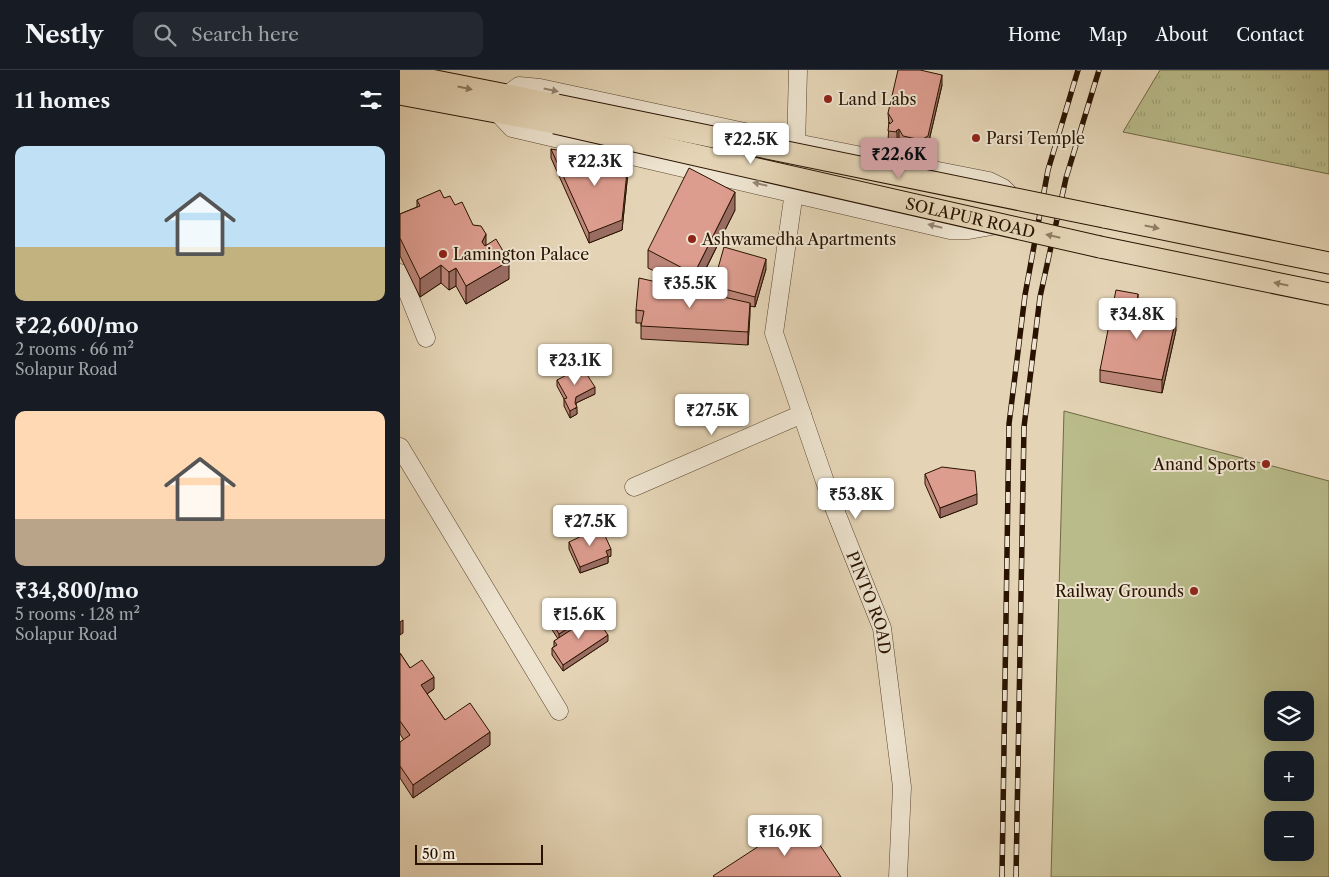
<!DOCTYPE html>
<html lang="en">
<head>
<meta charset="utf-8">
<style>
	body { margin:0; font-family:"Libre Caslon Text",serif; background:#242831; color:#f1f3f6; height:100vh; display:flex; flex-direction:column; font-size:19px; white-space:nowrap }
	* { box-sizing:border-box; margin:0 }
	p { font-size:16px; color:#9ea1a6 }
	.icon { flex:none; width:28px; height:28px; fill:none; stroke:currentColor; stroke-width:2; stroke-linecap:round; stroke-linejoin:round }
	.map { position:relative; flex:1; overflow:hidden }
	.drawer { display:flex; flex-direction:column; background:#171b24; width:400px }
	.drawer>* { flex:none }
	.tools { position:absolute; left:864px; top:621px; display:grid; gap:10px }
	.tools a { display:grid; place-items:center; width:50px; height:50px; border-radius:10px; background:#171b24; box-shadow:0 5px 20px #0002; font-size:25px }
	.scale { position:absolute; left:15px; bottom:12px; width:128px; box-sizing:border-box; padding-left:5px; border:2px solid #291300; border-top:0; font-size:14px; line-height:18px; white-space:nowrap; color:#291300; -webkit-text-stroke:4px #ede3cf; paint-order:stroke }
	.price { position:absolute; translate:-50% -42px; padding:0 11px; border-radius:5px; background:#fff; color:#222; font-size:16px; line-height:32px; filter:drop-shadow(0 1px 2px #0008) }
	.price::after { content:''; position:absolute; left:50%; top:30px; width:15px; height:11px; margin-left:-8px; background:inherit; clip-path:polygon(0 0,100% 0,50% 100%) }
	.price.current { background:#c59692; color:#111 }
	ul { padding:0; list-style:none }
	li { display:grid; align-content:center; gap:10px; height:265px; padding:0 15px }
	li span { display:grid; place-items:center; height:155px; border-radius:10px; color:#555 }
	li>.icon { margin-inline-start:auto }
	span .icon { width:90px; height:90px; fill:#fffc; stroke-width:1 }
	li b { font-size:21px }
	h2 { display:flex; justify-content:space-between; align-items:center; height:60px; padding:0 15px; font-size:21px }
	header { display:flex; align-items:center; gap:30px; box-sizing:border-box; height:70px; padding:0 25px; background:#171b24; border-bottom:1px solid #363941 }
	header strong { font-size:24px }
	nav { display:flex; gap:28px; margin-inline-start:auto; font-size:18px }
	.search { width:350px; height:45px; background:#242831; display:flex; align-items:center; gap:12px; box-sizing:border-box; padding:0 18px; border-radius:10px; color:#9ea1a6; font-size:19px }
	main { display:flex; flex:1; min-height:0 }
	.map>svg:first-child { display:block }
</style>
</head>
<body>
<header>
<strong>Nestly</strong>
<div class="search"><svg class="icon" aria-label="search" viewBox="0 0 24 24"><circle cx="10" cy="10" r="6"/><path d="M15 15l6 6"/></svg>Search here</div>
<nav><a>Home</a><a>Map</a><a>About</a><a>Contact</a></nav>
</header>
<main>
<section class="drawer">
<h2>11 homes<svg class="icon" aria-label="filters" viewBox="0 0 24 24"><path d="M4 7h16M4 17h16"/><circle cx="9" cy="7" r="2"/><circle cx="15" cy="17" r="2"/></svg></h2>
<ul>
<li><span style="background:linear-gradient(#bfe0f5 65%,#c2b280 0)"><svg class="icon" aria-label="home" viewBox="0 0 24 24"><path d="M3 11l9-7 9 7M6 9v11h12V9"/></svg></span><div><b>₹22,600/mo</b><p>2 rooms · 66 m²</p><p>Solapur Road</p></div></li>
<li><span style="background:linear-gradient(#ffd9b3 70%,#b9a48a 0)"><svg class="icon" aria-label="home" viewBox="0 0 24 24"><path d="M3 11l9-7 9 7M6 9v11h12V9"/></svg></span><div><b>₹34,800/mo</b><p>5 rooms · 128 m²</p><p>Solapur Road</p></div></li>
</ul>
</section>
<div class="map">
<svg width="929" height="807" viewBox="0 0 929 807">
	<defs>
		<pattern id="grass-tufts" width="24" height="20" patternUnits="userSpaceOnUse" patternTransform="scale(1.25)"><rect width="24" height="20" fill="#b9bc8a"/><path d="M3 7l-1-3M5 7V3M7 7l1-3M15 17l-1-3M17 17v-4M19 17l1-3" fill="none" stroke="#9fa175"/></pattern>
	</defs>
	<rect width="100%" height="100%" fill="#e4d4b5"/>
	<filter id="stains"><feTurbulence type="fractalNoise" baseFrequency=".004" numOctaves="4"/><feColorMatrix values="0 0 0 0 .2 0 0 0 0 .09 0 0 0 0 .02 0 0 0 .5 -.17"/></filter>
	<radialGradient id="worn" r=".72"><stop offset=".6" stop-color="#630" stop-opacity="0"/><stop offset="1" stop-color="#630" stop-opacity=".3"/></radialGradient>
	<!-- grass -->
	<polygon fill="url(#grass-tufts)" stroke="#716845" points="760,0 929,0 929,104 723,62"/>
	<!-- garden -->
	<path fill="#b9bc8a" stroke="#716845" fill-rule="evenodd" d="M664,341L929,411V807H651ZM872,630H905V662H872ZM872,690H905V722H872ZM872,750H905V782H872Z"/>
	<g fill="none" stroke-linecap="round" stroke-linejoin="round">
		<defs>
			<g id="minor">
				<path id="s1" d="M398,0L395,115L374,263L433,435L482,558L502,717L498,807"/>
				<polyline points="106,26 119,16 140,18 396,73 589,111 603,118 612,127"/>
				<polyline points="97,42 112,58 550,160 569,160 597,155"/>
				<polyline points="0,203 26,268"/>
				<polyline points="0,377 159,641"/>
				<polyline points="234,417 402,344"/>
			</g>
			<g id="major">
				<polyline points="0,4 157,35"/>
				<polyline points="0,24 155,53"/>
				<polyline points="704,147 929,193"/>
				<polyline points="700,177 929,224"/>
			</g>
		</defs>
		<!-- minor casing -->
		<use href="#minor" stroke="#58432d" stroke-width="19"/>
		<!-- major casing -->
		<use href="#major" stroke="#291300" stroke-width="23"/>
		<!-- minor -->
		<use href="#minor" stroke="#ede3cf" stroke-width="18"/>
		<!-- major -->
		<use href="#major" stroke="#e4d4b5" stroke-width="21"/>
		<defs>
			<g id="rail">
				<polyline points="602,807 609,354 625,225 648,100 678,0"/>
				<polyline points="616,807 624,357 640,227 666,108 699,0"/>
			</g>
		</defs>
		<!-- rail casing -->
		<use href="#rail" stroke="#291300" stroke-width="5.5"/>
		<!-- rail -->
		<use href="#rail" stroke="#ede3cf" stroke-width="4" stroke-dasharray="11" stroke-linecap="butt"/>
		<defs>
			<g id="major-bridge">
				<polyline points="157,35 704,147"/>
				<path id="s2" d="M155,53L700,177"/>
			</g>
		</defs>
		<!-- major-bridge casing -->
		<use href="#major-bridge" stroke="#291300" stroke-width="23" stroke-linecap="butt"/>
		<!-- major-bridge -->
		<use href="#major-bridge" stroke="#e4d4b5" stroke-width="21"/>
	</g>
	<!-- wall -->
	<g fill="#bd867a" stroke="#291300">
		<polygon points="542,15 528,75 521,80 503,76 499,69 497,70 497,72 488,71 489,54 488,43"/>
		<polygon points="151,79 228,102 222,160 189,173 151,88"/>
		<polygon points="44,128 55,135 86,175 109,209 66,234 56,216 49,220 41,213 20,227 0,186 0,144 17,137 17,130"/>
		<polygon points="335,140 295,221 313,225 313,216 366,199 355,237 350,236 348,275 241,269 241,253 236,253 236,240 290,219 248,198 248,180"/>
		<polygon points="738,237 738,240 776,260 762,323 700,312 700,300"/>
		<polygon points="157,310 195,324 176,333 177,344 170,348 164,336 164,329 157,316"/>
		<polygon points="525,404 577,434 540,448 525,414"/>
		<polygon points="169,472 211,486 208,487 208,493 180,503 169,479"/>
		<polygon points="151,551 185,551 208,571 163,601 152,585 152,578 154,577 154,571 158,569 151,558"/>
		<polygon points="0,583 10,598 34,619 27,624 45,650 90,675 13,728 0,708 0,672 4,670 0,664"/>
	</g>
	<!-- shaded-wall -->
	<g fill="#9a6d63" stroke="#291300">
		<polygon points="542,5 542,15 528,75 521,80 521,70"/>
		<polygon points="499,59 499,69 497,70 497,62 496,61"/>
		<polygon points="228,92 228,102 222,160 189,173 189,163"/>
		<polygon points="335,122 335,140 294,222 294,204"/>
		<polygon points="86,164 86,182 82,172"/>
		<polygon points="366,189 366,199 355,237 355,227"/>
		<polygon points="109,191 109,209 66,234 66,216"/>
		<polygon points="41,195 41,213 20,227 20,209"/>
		<polygon points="56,198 56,216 49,220 49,202"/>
		<polygon points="738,224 738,237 736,253 736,240"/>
		<polygon points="350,233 350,246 348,275 348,262"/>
		<polygon points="776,248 776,260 762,323 762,310"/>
		<polygon points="195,317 195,324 176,333 175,339 177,337 177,344 170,348 170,341 176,327"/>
		<polygon points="577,424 577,434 540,448 540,438"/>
		<polygon points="211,479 211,486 208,487 208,493 180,503 180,497 206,481"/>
		<polygon points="185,547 185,554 159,570 159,564"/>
		<polygon points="3,550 3,563 0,565 0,552"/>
		<polygon points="208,565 208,571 163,601 163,595"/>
		<polygon points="34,607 34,619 21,628 21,615"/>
		<polygon points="90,662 90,675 13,728 13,715"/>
	</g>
	<!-- building -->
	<g fill="#dc9c8e" stroke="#291300">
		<polygon points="498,0 520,0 542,5 528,66 521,70 503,66 499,59 496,61 497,62 488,61 489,52 490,54 493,51 488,43"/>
		<polygon points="151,79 228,92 222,150 189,163"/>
		<polygon points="289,98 335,122 294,204 248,180"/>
		<polygon points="40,120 44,128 50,126 55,135 62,132 73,155 81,156 86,164 82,172 85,176 96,169 109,191 66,216 56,198 49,202 41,195 20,209 0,168 0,144 20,136 17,130"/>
		<polygon points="324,177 366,189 355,227 313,216"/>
		<polygon points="239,208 350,233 348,262 241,256 244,241 236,240"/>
		<polygon points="716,220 738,224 736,240 776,248 762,310 700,300"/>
		<polygon points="182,297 195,317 176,327 175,333 177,337 170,341 164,329 167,328 157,310"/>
		<polygon points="542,397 575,401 577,424 540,438 525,404"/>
		<polygon points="201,457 211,479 206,481 208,486 180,497 169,472"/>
		<polygon points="177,535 185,547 159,564 151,551"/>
		<polygon points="194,545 208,565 163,595 152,578 157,575 154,571"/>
		<polygon points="0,583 10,598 22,590 34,607 21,615 45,650 70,633 90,662 13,715 0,696 0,672 10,665 0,651"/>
		<polygon points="402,748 441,807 314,807 313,806"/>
	</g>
	<!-- one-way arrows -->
	<defs><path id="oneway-solid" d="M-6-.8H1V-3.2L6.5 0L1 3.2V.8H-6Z" transform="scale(1.25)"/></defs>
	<g fill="#907d64">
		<use href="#oneway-solid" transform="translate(65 18) rotate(12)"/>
		<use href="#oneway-solid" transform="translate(752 157) rotate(12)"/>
		<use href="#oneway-solid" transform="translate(653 166) rotate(-167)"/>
		<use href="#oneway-solid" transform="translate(881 214) rotate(-168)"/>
	</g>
	<g fill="#958572">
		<use href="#oneway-solid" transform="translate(151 20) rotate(12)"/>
		<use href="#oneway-solid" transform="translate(360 114) rotate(-167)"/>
		<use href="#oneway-solid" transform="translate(535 156) rotate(-166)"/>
	</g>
	<!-- markers -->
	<g fill="#8f2418" stroke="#ede3cf" stroke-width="2">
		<circle cx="428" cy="29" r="5"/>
		<circle cx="576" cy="68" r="5"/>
		<circle cx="292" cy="169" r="5"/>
		<circle cx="43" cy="184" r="5"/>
		<circle cx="866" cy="394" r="5"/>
		<circle cx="794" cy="521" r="5"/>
	</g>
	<g text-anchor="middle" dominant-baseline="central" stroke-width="4" stroke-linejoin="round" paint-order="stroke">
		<!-- poi labels -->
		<g font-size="16" fill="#291300" stroke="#ede3cf" text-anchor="start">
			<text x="438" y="29">Land Labs</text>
			<text x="586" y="68">Parsi Temple</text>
			<text x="302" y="169">Ashwamedha Apartments</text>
			<text x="53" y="184">Lamington Palace</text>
			<text x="856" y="394" text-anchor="end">Anand Sports</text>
			<text x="784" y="521" text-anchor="end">Railway Grounds</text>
		</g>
		<!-- street labels -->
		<g font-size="16" fill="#291300" stroke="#ede3cf">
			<text stroke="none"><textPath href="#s2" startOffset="426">SOLAPUR ROAD</textPath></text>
			<text stroke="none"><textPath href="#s1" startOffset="551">PINTO ROAD</textPath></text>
		</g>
	</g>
	<rect width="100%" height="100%" filter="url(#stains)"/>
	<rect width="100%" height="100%" fill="url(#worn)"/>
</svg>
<div class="tools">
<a><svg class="icon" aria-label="layers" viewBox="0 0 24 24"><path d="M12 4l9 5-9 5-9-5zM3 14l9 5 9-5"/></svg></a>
<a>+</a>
<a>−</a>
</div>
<div class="scale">50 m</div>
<b class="price" style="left:351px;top:95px">₹22.5K</b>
<b class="price current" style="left:499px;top:110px">₹22.6K</b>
<b class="price" style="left:195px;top:117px">₹22.3K</b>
<b class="price" style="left:290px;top:239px">₹35.5K</b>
<b class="price" style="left:737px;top:270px">₹34.8K</b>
<b class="price" style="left:175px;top:316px">₹23.1K</b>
<b class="price" style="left:312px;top:366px">₹27.5K</b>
<b class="price" style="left:456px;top:450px">₹53.8K</b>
<b class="price" style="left:190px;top:477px">₹27.5K</b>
<b class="price" style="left:179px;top:570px">₹15.6K</b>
<b class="price" style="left:385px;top:787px">₹16.9K</b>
</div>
</main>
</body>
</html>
